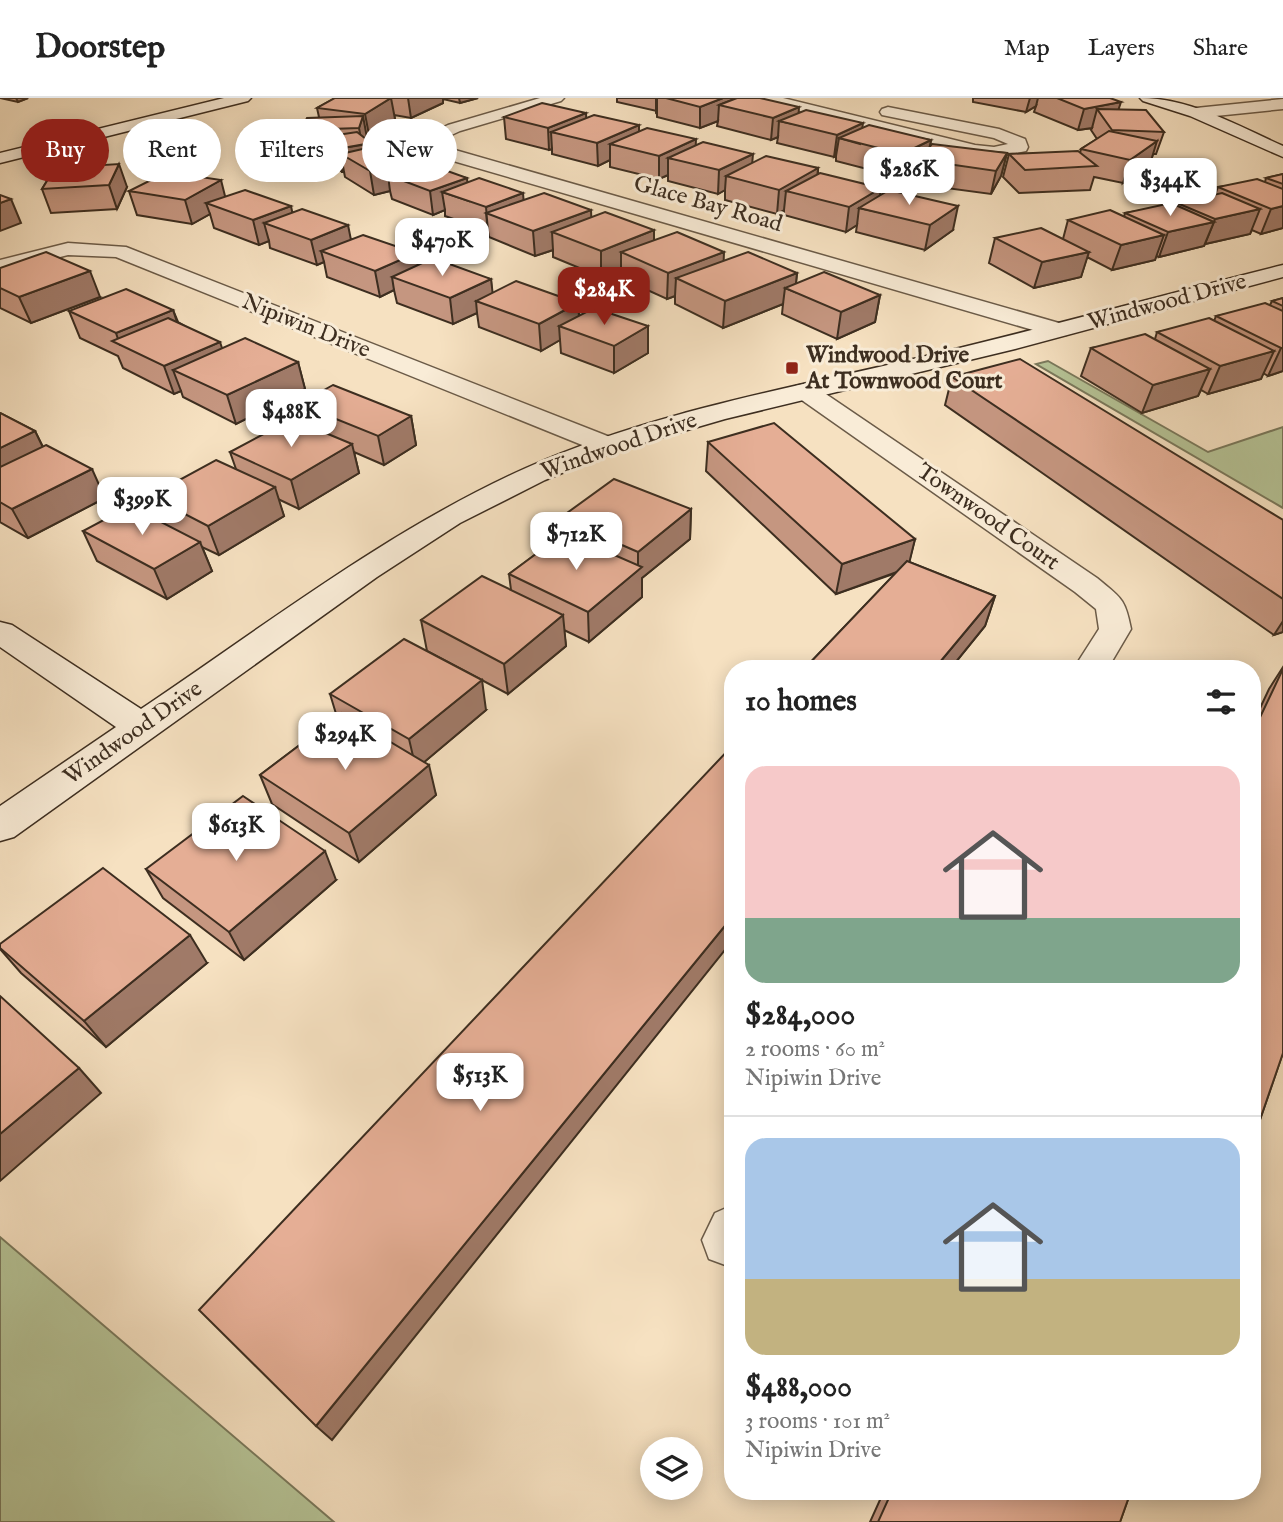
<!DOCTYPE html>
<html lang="en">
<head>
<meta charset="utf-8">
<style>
	body { margin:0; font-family:"IM FELL English",serif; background:#f6f6f6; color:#222; height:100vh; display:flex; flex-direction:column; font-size:26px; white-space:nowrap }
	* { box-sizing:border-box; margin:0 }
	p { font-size:23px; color:#767676 }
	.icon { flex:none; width:38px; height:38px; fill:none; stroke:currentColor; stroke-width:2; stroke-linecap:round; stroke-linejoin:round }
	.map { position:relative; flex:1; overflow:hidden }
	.sheet { position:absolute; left:724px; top:562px; width:537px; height:840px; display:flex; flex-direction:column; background:#fff; border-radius:28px; box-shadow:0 4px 18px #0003 }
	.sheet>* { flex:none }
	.top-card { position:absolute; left:21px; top:21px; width:598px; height:63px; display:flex; gap:14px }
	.buttons { position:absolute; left:640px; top:1339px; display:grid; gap:14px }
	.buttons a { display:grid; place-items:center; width:63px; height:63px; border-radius:50%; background:#fff; box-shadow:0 4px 18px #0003; font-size:35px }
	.price { position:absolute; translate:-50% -60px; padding:0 16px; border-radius:14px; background:#fff; color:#222; font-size:23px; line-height:46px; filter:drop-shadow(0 2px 4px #0008) }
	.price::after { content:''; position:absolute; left:50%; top:42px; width:21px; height:16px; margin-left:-10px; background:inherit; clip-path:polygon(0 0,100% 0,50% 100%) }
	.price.active { background:#8f2418; color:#fff }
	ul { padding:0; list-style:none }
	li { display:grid; align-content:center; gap:14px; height:371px; padding:0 21px }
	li+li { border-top:2px solid #e0e0e0 }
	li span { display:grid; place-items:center; height:217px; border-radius:21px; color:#555 }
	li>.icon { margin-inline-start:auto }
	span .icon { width:126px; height:126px; fill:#fffc; stroke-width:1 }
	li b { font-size:30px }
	h2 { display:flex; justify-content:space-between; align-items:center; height:84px; padding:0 21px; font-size:30px }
	.pill { padding:0 24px; border-radius:32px; background:#fff; box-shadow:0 4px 18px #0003; font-size:24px; line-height:63px }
	.pill.active { background:#8f2418; color:#fff }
	header { display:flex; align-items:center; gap:42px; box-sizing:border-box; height:98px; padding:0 35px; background:#fff; border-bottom:2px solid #e0e0e0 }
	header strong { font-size:33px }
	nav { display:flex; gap:38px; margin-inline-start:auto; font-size:24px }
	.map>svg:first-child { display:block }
</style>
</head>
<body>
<header>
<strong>Doorstep</strong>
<nav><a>Map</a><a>Layers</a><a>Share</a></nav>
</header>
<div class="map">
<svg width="1283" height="1424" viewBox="0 0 1283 1424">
	<rect width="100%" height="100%" fill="#f6e1c1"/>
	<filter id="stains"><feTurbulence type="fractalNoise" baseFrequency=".00286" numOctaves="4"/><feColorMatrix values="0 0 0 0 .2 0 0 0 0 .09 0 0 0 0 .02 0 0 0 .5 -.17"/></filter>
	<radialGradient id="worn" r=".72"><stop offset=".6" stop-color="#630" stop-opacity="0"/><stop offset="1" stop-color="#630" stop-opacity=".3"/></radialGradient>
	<!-- green -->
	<g fill="#b6c497" stroke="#7a795c" stroke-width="2">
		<polygon points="1048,263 1208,354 1283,329 1283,410 1036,266"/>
		<polygon points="0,1139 334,1424 0,1424"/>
	</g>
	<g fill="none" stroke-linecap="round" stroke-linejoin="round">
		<defs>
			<g id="street">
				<polygon points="540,0 564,0 561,3 460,33 445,40 445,47 455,52 1066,227 1069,232 1066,237 1050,237 443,60 429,49 431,35 448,27"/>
				<polygon points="756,0 783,0 975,47 994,49 1008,46 994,40 882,17 880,14 882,11 888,9 999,31 1025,41 1028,49 1026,53 994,59 975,57 759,3"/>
				<polygon points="1283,1 1283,11 1196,20 1188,15 1196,10"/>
				<polygon points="68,145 126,149 615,341 619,347 615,353 606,355 597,353 116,159 68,157 0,174 0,162"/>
				<path d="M805,286L814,288L1097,480C1121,500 1125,500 1131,531L1108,570H1074L1099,531L1096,511L1075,494L796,298L793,293L796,288Z"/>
				<polygon points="733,1107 733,1166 728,1168 709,1161 702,1142 715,1115"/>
			</g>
			<g id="secondary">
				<polygon points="224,0 251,0 248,3 0,65 0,55"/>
				<path d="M1140,0C1191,0 1238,28 1283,48V59L1190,18L1143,3Z"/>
				<path d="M1283,167V179L1015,251L725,321L615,353L545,382L460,425L377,479L14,739L0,743V708L116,629L0,549V524L12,527L141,611C266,527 388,432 526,370C647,316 781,292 909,262C1034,233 1158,198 1283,167Z"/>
			</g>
		</defs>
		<!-- street casing -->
		<use href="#street" stroke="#6b5b48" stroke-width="3"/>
		<!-- secondary casing -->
		<use href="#secondary" stroke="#3d2e20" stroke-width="3"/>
		<!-- street -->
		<use href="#street" fill="#f9ecd7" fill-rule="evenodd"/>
		<!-- secondary -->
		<use href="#secondary" fill="#f9ecd7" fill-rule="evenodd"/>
	</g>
	<!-- wall -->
	<g fill="#c59680" stroke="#3d2e20" stroke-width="2">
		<polygon points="0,0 28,0 18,4"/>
		<polygon points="335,0 478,0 460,5 443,1 443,5 411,20 394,17 395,21 369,37 367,37 367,42 371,45 372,49 414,68 467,80 467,85 523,102 591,112 591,119 654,142 724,163 797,175 796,185 880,197 875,224 837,241 782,216 783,206 723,230 675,206 675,198 667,201 621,180 621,171 601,179 553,159 553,152 535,158 489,139 488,133 445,118 445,112 433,117 392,101 390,93 374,97 345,79 344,74 342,74 328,62 327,54 306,54 301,32 319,19 317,10"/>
		<polygon points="617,0 760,0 799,15 863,30 931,42 930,49 1007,55 1001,78 991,96 916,86 919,69 898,79 836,63 836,58 834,59 777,45 778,39 771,42 717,28 718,23 700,30 657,19 657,13 617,4"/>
		<polygon points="973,0 1110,0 1118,11 1164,34 1156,56 1153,56 1150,66 1123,85 1094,79 1090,92 1019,95 1003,79 1009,56 1080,55 1081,51 1097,41 1091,32 1092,30 1078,32 1034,14 1036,8 1026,14 973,4"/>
		<polygon points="504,19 586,20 696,47 752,65 818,70 818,76 880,97 953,132 925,152 856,134 857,127 846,134 784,117 784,112 777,116 725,102 725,92 718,96 668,83 668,77 659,81 610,69 610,62 598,68 552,56 552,51 549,52 506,41"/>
		<polygon points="55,70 127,89 117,111 51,115 42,91"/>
		<polygon points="1283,76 1283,130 1261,136 1252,132 1250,136 1205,146 1204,148 1159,159 1156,158 1155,162 1112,172 1087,159 1081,179 1034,190 989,165 995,140 1063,141 1068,122 1124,119 1125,115 1176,107 1177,105 1215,97 1218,89 1265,84 1266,80"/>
		<polygon points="129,93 225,99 292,114 351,141 416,155 418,167 491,181 492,195 578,205 579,218 648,228 648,255 614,275 561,255 560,242 541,253 479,229 477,215 453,226 397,205 394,192 380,199 327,179 324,164 317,167 270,150 269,143 259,147 214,130 210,116 192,126 137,117"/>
		<polygon points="0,170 100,199 31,225 0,210"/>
		<polygon points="1283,200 1283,273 1268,278 1263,275 1261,281 1208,296 1201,292 1198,298 1142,315 1081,278 1091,250 1155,241 1157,234 1214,223 1216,218 1270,207 1272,203"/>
		<polygon points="173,212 178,224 222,250 298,264 305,291 236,326 183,299 181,293 174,296 123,270 118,258 80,240 69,213"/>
		<polygon points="952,279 1283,422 1283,534 1274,537 945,307"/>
		<polygon points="299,306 411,318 416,347 384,367 354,354 359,375 299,411 278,401 284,418 219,457 202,449 212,473 167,501 97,463 83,433 160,423 150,398 236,371 230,354 304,326"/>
		<polygon points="0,315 35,333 43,349 105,400 28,440 0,424"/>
		<polygon points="708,344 915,441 909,464 995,498 985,528 951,570 805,570 896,475 836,496 706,373"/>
		<polygon points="691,411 690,441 642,480 642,499 589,544 564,532 566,548 508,596 427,553 421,522 511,492 509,476 561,438 560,420"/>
		<polygon points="1283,569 1283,955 1253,1042 1253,625 1269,591"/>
		<polygon points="330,596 486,612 424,664 436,697 359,764 272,706 260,677 337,619"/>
		<polygon points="146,771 336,782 244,862 163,800"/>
		<polygon points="0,846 207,865 106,949 21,875 0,851"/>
		<polygon points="884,1393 1131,1393 1120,1424 870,1424"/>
	</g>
	<!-- shaded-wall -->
	<g fill="#a07a68" stroke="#3d2e20" stroke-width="2">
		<polygon points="16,0 28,0 18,4"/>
		<polygon points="391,0 395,21 369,37 365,16"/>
		<polygon points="408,0 443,0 443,5 411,20"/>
		<polygon points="459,0 478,0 460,5"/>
		<polygon points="656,0 657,0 657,13 656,14"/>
		<polygon points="723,0 737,0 719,7 718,23 700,30 700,9"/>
		<polygon points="1030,0 1038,0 1036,8 1026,14"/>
		<polygon points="1121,4 1114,25 1097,11 1092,30 1078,32 1084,11"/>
		<polygon points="799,9 798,27 779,23 778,39 771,42 773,20"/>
		<polygon points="586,15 587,37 551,34 552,51 549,52 548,30"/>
		<polygon points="363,18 367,40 365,46 371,45 375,68 341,56 344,74 342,74 337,51 362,47 359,30"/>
		<polygon points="863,25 860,46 839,40 836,58 834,59 837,37"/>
		<polygon points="639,27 639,49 610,46 610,62 598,68 597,45"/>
		<polygon points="696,41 695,64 668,60 668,77 659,81 659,58"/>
		<polygon points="931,42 927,63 920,62 919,69 898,79 902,56"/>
		<polygon points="1157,43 1150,66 1123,85 1130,62"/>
		<polygon points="1007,55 1001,78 991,96 996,73"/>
		<polygon points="753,56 751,79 726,78 725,92 718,96 719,72"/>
		<polygon points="414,63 417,86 388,77 390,93 374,97 370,73"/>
		<polygon points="119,66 127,89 117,111 109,87"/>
		<polygon points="818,70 816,94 786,93 784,112 777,116 779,92"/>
		<polygon points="467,80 469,103 442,94 445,112 433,117 430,93"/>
		<polygon points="221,82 227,106 206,105 210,116 192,126 185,102"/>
		<polygon points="881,90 878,114 859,110 857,127 846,134 849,109"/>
		<polygon points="523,95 525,119 486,115 488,134 486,109"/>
		<polygon points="11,101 21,125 0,133 0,105"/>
		<polygon points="291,108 296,133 264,125 269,143 259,147 253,122"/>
		<polygon points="958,108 953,132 925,152 930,127"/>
		<polygon points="1283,108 1283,130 1261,136 1271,111"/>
		<polygon points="1260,111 1250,136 1205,146 1215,121"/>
		<polygon points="591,112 592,137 552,134 553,152 535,158 533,133"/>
		<polygon points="1214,124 1204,148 1159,159 1168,134"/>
		<polygon points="348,127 353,152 321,153 324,164 317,167 311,142"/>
		<polygon points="654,132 654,157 621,154 621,171 601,179 601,153"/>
		<polygon points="1164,137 1155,162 1112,172 1121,147"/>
		<polygon points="724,154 723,179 676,180 675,198 667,201 668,175"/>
		<polygon points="1089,154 1081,179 1034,190 1042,164"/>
		<polygon points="416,155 420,181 392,179 394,192 380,199 375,173"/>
		<polygon points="90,173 100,199 31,225 19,199"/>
		<polygon points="797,175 795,194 785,190 783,206 723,230 725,203"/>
		<polygon points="491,181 494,207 476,203 477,215 453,226 450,200"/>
		<polygon points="880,197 875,224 837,241 841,214"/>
		<polygon points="578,205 580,232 559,228 560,242 541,253 539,226"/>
		<polygon points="173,212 182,239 120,247 116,235"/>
		<polygon points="648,228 648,255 614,275 614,248"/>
		<polygon points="220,244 229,271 173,272 181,293 174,296 164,268"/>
		<polygon points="1281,250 1283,250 1283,273 1268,278"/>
		<polygon points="1274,253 1261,281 1208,296 1220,268"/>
		<polygon points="298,264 305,291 236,326 227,297"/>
		<polygon points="1210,271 1198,298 1142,315 1153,287"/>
		<polygon points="411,318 416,347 384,367 378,338"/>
		<polygon points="35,333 49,362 0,386 0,350"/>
		<polygon points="352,346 359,375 299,411 291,382"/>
		<polygon points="92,371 105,400 28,440 12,411"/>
		<polygon points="275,389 284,418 219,457 208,428"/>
		<polygon points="691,411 690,441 642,480 642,499 589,544 588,514 638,472 638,454"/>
		<polygon points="915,441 908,470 836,496 842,466"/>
		<polygon points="200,444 212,473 167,501 154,471"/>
		<polygon points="995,498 985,528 951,570 935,570"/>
		<polygon points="563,517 566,548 508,596 504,566"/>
		<polygon points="1283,523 1283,534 1274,537"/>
		<polygon points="482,582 486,612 416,671 409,641"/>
		<polygon points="429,667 436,697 359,764 349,735"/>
		<polygon points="325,753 336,782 244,862 229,834"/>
		<polygon points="733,818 733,842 332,1342 316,1328"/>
		<polygon points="190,837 207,865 106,949 84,923"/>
		<polygon points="79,970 101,995 0,1083 0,1036"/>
	</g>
	<!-- building -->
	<g fill="#e5ae95" stroke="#3d2e20" stroke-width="2">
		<polygon points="335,0 391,0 365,16 317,10"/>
		<polygon points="666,0 723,0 700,9"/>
		<polygon points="737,0 760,0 799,9 773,20 719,7"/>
		<polygon points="1057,0 1110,0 1121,4 1084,11"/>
		<polygon points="542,5 586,15 548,30 504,19"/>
		<polygon points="1097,11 1146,12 1164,34 1112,32"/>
		<polygon points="806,12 863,25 837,37 779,23"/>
		<polygon points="594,17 639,27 597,45 551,34"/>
		<polygon points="363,18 359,30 301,32 307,20"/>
		<polygon points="869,27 931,42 902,56 839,40"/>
		<polygon points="647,30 696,41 659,58 610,46"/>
		<polygon points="1109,33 1157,43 1130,62 1081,51"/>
		<polygon points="357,34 371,45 337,51 324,39"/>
		<polygon points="703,44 753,56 719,72 668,60"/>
		<polygon points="384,46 414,63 370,73 341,56"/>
		<polygon points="932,46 1007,55 996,73 920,62"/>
		<polygon points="1078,53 1097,68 1025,72 1009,56"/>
		<polygon points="766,58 818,70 779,92 726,78"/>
		<polygon points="425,65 467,80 430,93 388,77"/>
		<polygon points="119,66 109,87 42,91 55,70"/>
		<polygon points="167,74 221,82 185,102 129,93"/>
		<polygon points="820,75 881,90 849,109 786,93"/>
		<polygon points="1283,76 1283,86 1266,80"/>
		<polygon points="479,80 523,95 486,109 442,94"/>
		<polygon points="1257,81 1283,91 1283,108 1271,111 1218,89"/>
		<polygon points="245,92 291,108 253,122 206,105"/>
		<polygon points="889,92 958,108 930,127 859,110"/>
		<polygon points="544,95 591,112 533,133 486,115"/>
		<polygon points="1222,95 1260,111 1215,121 1177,105"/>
		<polygon points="0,97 11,101 0,105"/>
		<polygon points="1171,105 1214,124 1168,134 1125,115"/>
		<polygon points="302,111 348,127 311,142 264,125"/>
		<polygon points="1110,112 1164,137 1121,147 1068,122"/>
		<polygon points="605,114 654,132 601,153 552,134"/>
		<polygon points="1041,130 1089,154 1042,164 995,140"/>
		<polygon points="677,134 724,154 668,175 621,154"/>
		<polygon points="363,137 416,155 375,173 321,153"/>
		<polygon points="46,154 90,173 19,199 0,190 0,170"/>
		<polygon points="748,154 797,175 725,203 676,180"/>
		<polygon points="433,160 491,181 450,200 392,179"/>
		<polygon points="824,174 880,197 841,214 785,190"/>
		<polygon points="516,183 578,205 539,226 476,203"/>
		<polygon points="126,191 173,212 116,235 69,213"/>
		<polygon points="1283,200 1283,208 1272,203"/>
		<polygon points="1265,205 1283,213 1283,250 1281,250 1216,218"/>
		<polygon points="594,210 648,228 614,248 559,228"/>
		<polygon points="168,220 220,244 164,268 112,243"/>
		<polygon points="1209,220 1274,253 1220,268 1157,234"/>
		<polygon points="1145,236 1210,271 1153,287 1091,250"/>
		<polygon points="245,240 298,264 227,297 173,272"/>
		<polygon points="1020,261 1283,422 1283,501 952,279"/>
		<polygon points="333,287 411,318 378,338 299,306"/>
		<polygon points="0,315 35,333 0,350"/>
		<polygon points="292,321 352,346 291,382 230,354"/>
		<polygon points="774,325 915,441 842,466 708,344"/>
		<polygon points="46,347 92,371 12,411 0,404 0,369"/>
		<polygon points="216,362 275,389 208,428 150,398"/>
		<polygon points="614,381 691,411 638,454 560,420"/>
		<polygon points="130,408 200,444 154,471 83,433"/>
		<polygon points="564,435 642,469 588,514 509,476"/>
		<polygon points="907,463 995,498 935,570 805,570"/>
		<polygon points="482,478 563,517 504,566 421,522"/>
		<polygon points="404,541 482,582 409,641 330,596"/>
		<polygon points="1283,571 1283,955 1253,1042 1253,634"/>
		<polygon points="342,615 429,667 349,735 260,677"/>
		<polygon points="733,647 733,818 316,1328 199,1212"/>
		<polygon points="243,698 325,753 229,834 146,771"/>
		<polygon points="103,770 190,837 84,923 0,850 0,846"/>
		<polygon points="0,898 79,970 0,1036"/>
		<polygon points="892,1393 1131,1393 1120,1424 878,1424"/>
	</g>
	<!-- markers -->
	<rect fill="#8f2418" stroke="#f9ecd7" stroke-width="2.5" x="785" y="263" width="14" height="14" rx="3.5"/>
	<g text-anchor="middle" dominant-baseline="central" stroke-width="6" stroke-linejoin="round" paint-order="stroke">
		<!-- far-street labels -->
		<g font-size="23" fill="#3d2e20" stroke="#f9ecd7">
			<text transform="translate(708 106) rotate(16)">Glace Bay Road</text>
			<text transform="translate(1167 204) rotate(-15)">Windwood Drive</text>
			<text transform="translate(306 228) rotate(22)">Nipiwin Drive</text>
			<text transform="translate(619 348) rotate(-19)">Windwood Drive</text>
			<text transform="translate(988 419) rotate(35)">Townwood Court</text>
			<text transform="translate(133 635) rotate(-35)">Windwood Drive</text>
		</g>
		<!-- far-poi labels -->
		<g font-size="23" font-weight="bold" fill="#3d2e20" stroke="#f9ecd7" text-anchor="start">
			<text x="806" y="257">Windwood Drive<tspan x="806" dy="26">At Townwood Court</tspan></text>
		</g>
	</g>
	<rect width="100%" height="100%" filter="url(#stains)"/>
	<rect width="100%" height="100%" fill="url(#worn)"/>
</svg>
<div class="buttons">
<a><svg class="icon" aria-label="layers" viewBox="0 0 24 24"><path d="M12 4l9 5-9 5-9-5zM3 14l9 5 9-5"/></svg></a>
</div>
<b class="price" style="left:909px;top:109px">$286K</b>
<b class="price" style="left:1170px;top:120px">$344K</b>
<b class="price" style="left:442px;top:180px">$470K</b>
<b class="price active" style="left:604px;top:229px">$284K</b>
<b class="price" style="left:291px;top:351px">$488K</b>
<b class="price" style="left:142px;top:439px">$399K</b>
<b class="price" style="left:576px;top:474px">$712K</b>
<b class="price" style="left:345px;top:674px">$294K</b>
<b class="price" style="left:236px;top:765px">$613K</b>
<b class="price" style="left:480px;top:1015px">$513K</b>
<div class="top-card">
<a class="pill active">Buy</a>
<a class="pill">Rent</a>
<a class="pill">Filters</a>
<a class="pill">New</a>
</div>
<section class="sheet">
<h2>10 homes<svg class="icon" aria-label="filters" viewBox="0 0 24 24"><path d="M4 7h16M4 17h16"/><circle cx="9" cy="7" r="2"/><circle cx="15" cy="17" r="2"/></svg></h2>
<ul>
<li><span style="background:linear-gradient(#f6c9c9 70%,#7fa58c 0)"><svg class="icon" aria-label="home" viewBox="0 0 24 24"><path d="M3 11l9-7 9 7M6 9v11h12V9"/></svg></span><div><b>$284,000</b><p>2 rooms · 60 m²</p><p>Nipiwin Drive</p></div></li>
<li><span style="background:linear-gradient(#a9c7e8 65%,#c2b280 0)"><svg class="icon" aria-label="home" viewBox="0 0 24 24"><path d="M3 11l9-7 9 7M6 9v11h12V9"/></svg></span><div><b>$488,000</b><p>3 rooms · 101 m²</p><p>Nipiwin Drive</p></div></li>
</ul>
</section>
</div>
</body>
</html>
